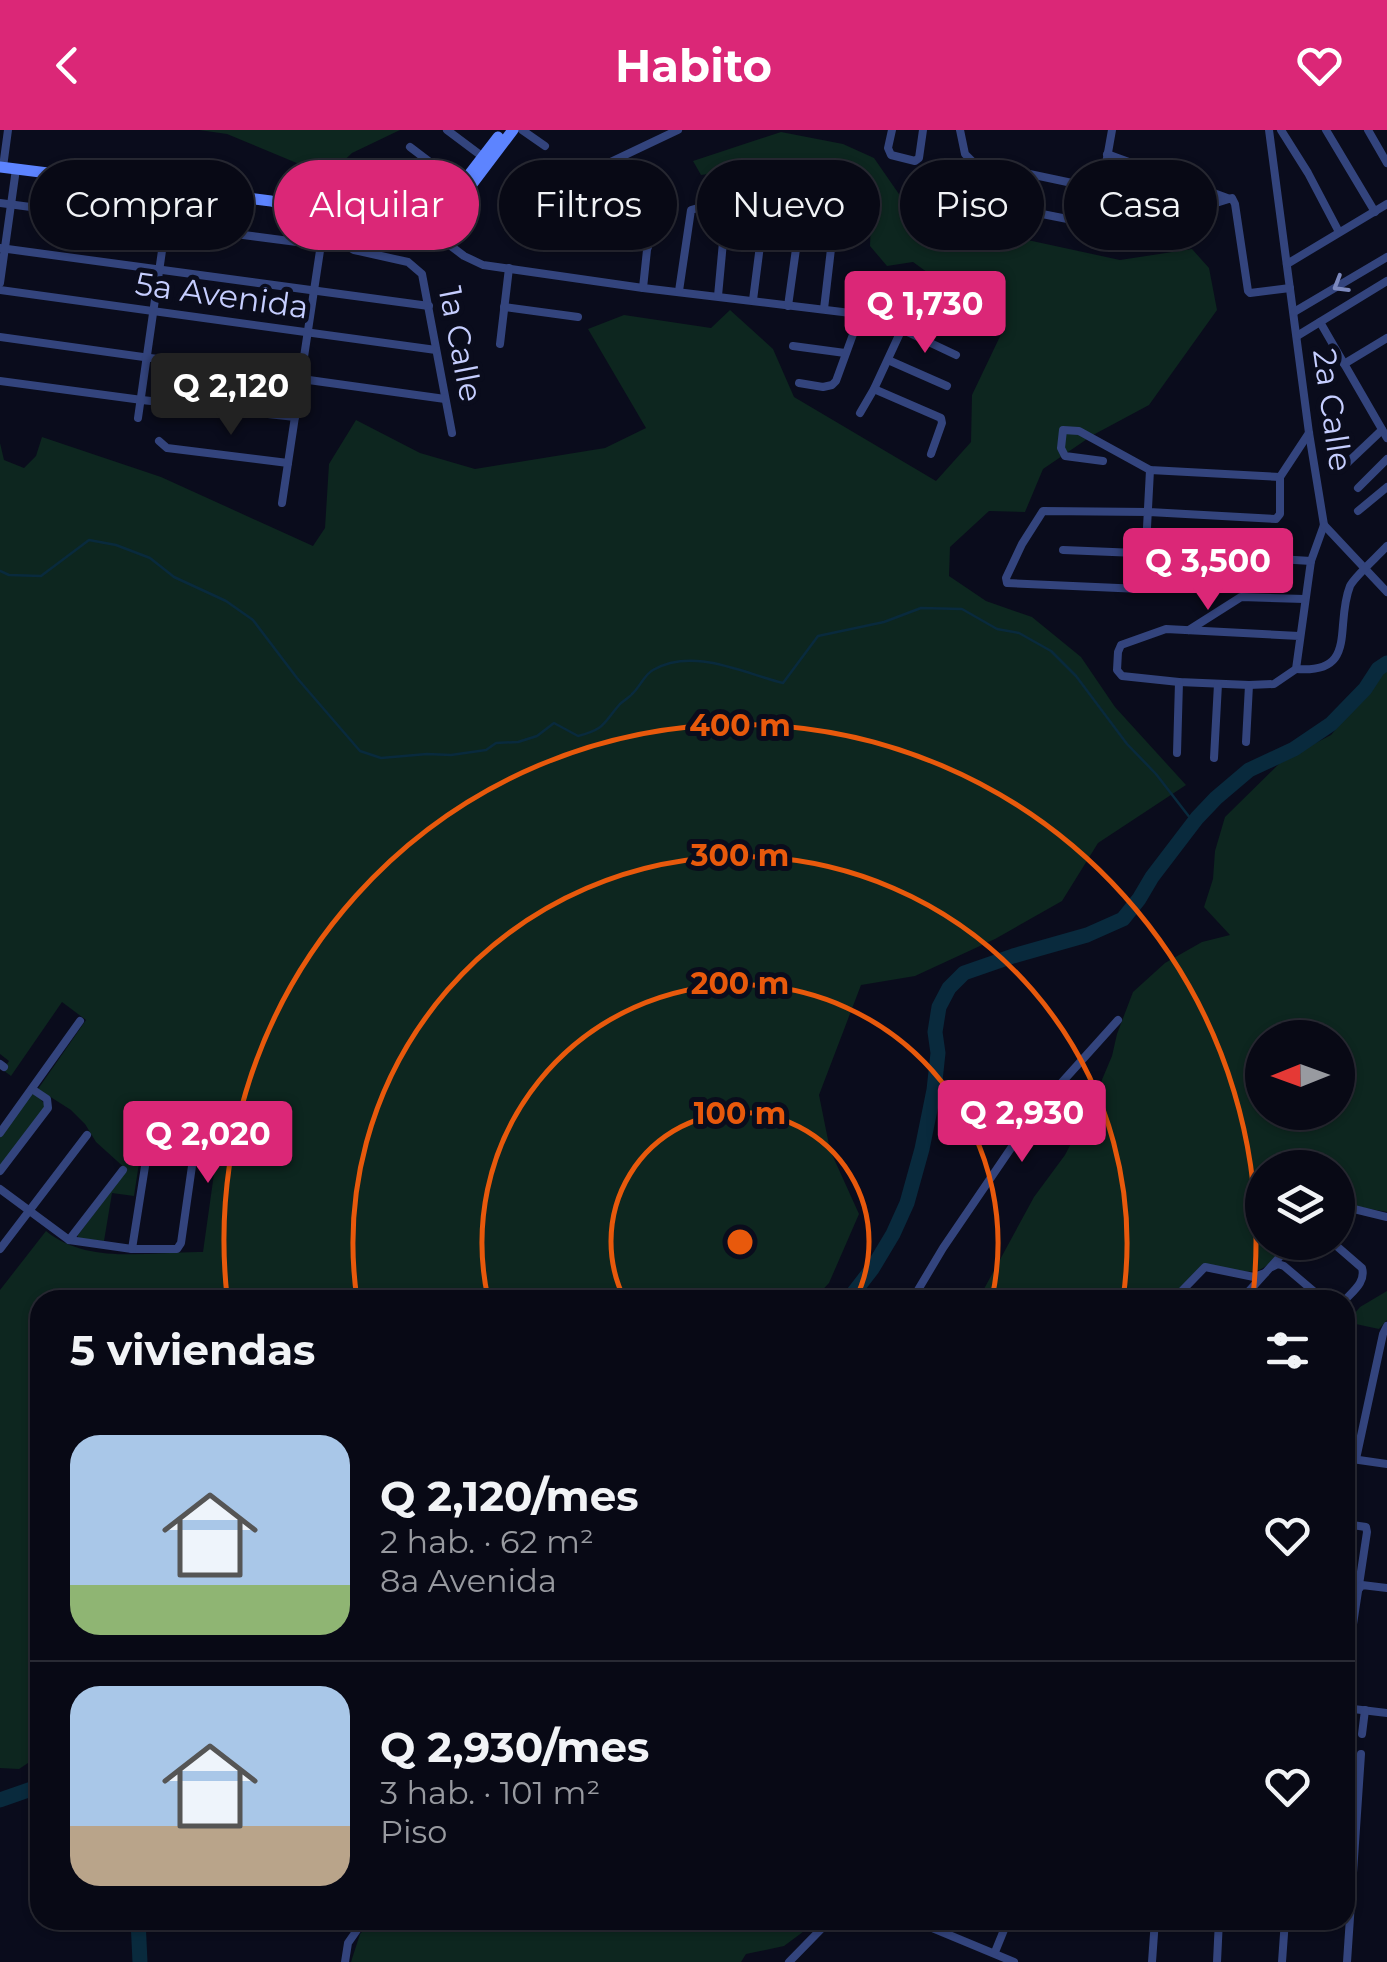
<!DOCTYPE html>
<html lang="es">
<head>
<meta charset="utf-8">
<style>
	body { margin:0; font-family:Montserrat,sans-serif; background:#161722; color:#f1f3f6; height:100vh; display:flex; flex-direction:column; font-size:38px; white-space:nowrap }
	* { box-sizing:border-box; margin:0 }
	p { font-size:32px; color:#989aa0 }
	.icon { flex:none; width:55px; height:55px; fill:none; stroke:currentColor; stroke-width:2; stroke-linecap:round; stroke-linejoin:round }
	.map { position:relative; flex:1; overflow:hidden }
	.side { position:absolute; left:30px; top:1160px; width:1325px; height:640px; display:flex; flex-direction:column; background:#080915; border-radius:30px; box-shadow:0 2px 8px #0004,0 0 0 2px #292a34 }
	.side>* { flex:none }
	.top-card { position:absolute; left:30px; top:30px; width:1328px; height:90px; display:flex; gap:20px }
	.needle { width:65px; rotate:269deg }
	.fabs { position:absolute; left:1245px; top:890px; display:grid; gap:20px }
	.fabs a { display:grid; place-items:center; width:110px; height:110px; border-radius:50%; background:#080915; box-shadow:0 2px 8px #0004,0 0 0 2px #292a34; font-size:50px }
	.price { position:absolute; translate:-50% -85px; padding:0 22px; border-radius:10px; background:#db2777; color:#fff; font-size:32px; line-height:65px; filter:drop-shadow(0 2px 5px #0008) }
	.price::after { content:''; position:absolute; left:50%; top:60px; width:30px; height:22px; margin-left:-15px; background:inherit; clip-path:polygon(0 0,100% 0,50% 100%) }
	.price.selected { background:#222; color:#fff }
	ul { padding:0; list-style:none }
	li { display:flex; align-items:center; gap:30px; height:250px; padding:0 40px }
	li+li { border-top:2px solid #292a34 }
	li span { display:grid; place-items:center; flex:none; width:280px; height:200px; border-radius:30px; color:#555 }
	li>.icon { margin-inline-start:auto }
	span .icon { width:120px; height:120px; fill:#fffc; stroke-width:1 }
	li b { font-size:42px }
	h2 { display:flex; justify-content:space-between; align-items:center; height:120px; padding:0 40px; font-size:42px }
	.tag { padding:0 35px; border-radius:45px; background:#080915; box-shadow:0 2px 8px #0004,0 0 0 2px #292a34; font-size:35px; line-height:90px }
	.tag.selected { background:#db2777; color:#fff }
	header { display:flex; justify-content:space-between; align-items:center; height:130px; padding:0 40px; background:#db2777; color:#fff; font-size:45px; font-weight:700 }
	.map>svg:first-child { display:block }
</style>
</head>
<body>
<header><svg class="icon" aria-label="back" viewBox="0 0 24 24"><path d="M15 5l-7 7 7 7"/></svg>Habito<svg class="icon" aria-label="heart" viewBox="0 0 24 24"><path d="M12 20l-8-8c-3-5 5-10 8-4 3-6 11-1 8 4z"/></svg></header>
<div class="map">
<svg width="1387" height="1832" viewBox="0 0 1387 1832">
	<rect width="100%" height="100%" fill="#0a0c1c"/>
	<!-- green -->
	<g fill="#0d261f" fill-rule="evenodd">
		<polygon points="199,0 400,0 352,23 328,46 227,4"/>
		<path d="M781,2L843,14L874,28L910,80L957,35L961,56L935,90L1120,130L1192,119L1209,138L1217,180L1149,275L1093,305L1043,339L1025,382L989,381L950,417L949,446L986,471L1032,487L1081,527L1115,577L1186,655L1098,713L1062,771L995,809L915,846L861,855L819,965L830,1020L859,1084L829,1153L813,1170H40V1625L19,1639L0,1638V1160L46,1101C89,1136 152,1121 203,1122L220,1001L209,999V991H195L192,1004L172,1002L168,1031L155,1029L156,1021L141,1020L134,1066L112,1063L104,1111L78,1108V1105L127,1040L96,1012L85,994L71,980L38,959L86,890L62,872L11,946L3,940L9,931L0,924V313L4,330L24,338L36,326L42,307L161,347L313,416L325,398L329,334L356,290L420,323L475,339L605,318L646,298L588,199L624,185L711,198L730,180L773,219L794,267L936,351L971,312L972,265L1004,198L913,132L887,136L870,116L871,89L839,47L778,34L701,45L693,31Z"/>
		<path d="M1387,539V1082L1338,1073V1038H1262V1112L1287,1113C1280,1121 1272,1133 1263,1138C1247,1148 1221,1134 1203,1134L1168,1170H978L1034,1067L1065,1025L1093,971L1112,926L1117,904L1133,862L1165,833L1202,812L1230,805L1204,777L1213,749L1215,721L1225,687L1283,630L1331,605ZM1262,908H1338V982H1262Z"/>
		<polygon points="32,959 48,978 0,1041 0,1003"/>
		<polygon points="1387,1161 1387,1190 1379,1199 1351,1193 1345,1221 1345,1195 1360,1177"/>
		<polygon points="373,1790 819,1790 784,1816 746,1824 741,1832 351,1832 360,1804"/>
	</g>
	<g fill="none" stroke-linecap="round" stroke-linejoin="round">
		<!-- stream -->
		<path stroke="#092a3d" stroke-width="2.5" d="M0,441L9,445L41,446L89,410L116,415L150,428L174,447L226,471L253,490L297,548L360,621L381,628L427,624L451,625L486,620L496,613L518,612L537,606L554,593L578,606C606,599 603,593 620,574C621,573 632,565 632,564C640,557 644,545 653,540C693,517 743,543 783,553L818,506L884,492L921,478L962,479L997,499L1019,503L1051,521L1076,546L1127,614L1156,644L1194,693"/>
		<!-- river -->
		<g stroke="#092a3d" stroke-width="15">
			<polyline points="848,1170 872,1139 893,1104 907,1073 922,1019 934,960 938,923 935,902 939,877 949,858 964,843 1013,826 1087,805 1123,789 1139,769 1152,747 1197,688 1216,668 1249,640 1294,619 1331,594 1365,559 1378,539 1387,533"/>
			<polyline points="0,1670 40,1656"/>
			<polyline points="138,1790 140,1832"/>
		</g>
		<!-- street -->
		<g stroke="#33447d" stroke-width="8">
			<polyline points="447,0 483,27"/>
			<polyline points="522,0 545,16"/>
			<polyline points="892,0 888,18 891,25 915,31 919,28 923,0"/>
			<polyline points="960,0 965,24 973,32 1091,57 1170,86"/>
			<polyline points="1269,0 1309,303 1324,395 1311,431 1296,539 1274,554 1249,555 1179,552 1122,546 1117,540 1118,522 1121,515 1166,499 1299,506"/>
			<polyline points="1281,0 1308,43 1339,102"/>
			<polyline points="1326,0 1375,82"/>
			<polyline points="1368,0 1387,33"/>
			<polyline points="410,17 460,55"/>
			<polyline points="1107,24 1230,69"/>
			<polyline points="369,33 441,87"/>
			<polyline points="3,37 8,0"/>
			<polyline points="351,64 384,88 404,61"/>
			<polyline points="543,64 678,0"/>
			<polyline points="966,69 1093,94 1153,95 1171,87 1232,68 1235,74 1248,161 1250,163 1290,158"/>
			<polyline points="0,73 297,112"/>
			<polyline points="1093,94 1101,62 1112,0"/>
			<polyline points="431,101 464,126 483,135 643,158 859,184"/>
			<polyline points="580,108 648,117"/>
			<polyline points="348,113 349,117 354,120 408,132 422,144 452,303"/>
			<polyline points="0,118 429,176"/>
			<polyline points="1287,134 1387,74"/>
			<polyline points="0,153 16,39"/>
			<polyline points="643,158 649,101"/>
			<polyline points="0,160 436,220"/>
			<polyline points="679,161 691,80 753,62 767,61 836,76 824,179"/>
			<polyline points="718,166 727,69"/>
			<polyline points="753,170 767,61"/>
			<polyline points="788,176 803,69"/>
			<polyline points="504,177 578,187"/>
			<polyline points="1294,182 1387,127"/>
			<polyline points="1320,192 1387,308"/>
			<polyline points="901,199 956,225"/>
			<polyline points="1297,206 1387,151"/>
			<polyline points="0,207 445,269"/>
			<polyline points="500,214 509,138"/>
			<polyline points="793,216 845,223"/>
			<polyline points="888,230 947,256"/>
			<polyline points="1344,234 1387,208"/>
			<polyline points="0,251 142,270 295,287"/>
			<polyline points="799,253 823,257 832,255 836,251 871,155"/>
			<polyline points="874,259 941,288 942,293 931,324"/>
			<polyline points="860,283 874,259 913,175 919,175 968,196"/>
			<polyline points="138,288 171,58"/>
			<polyline points="159,311 167,318 288,333"/>
			<polyline points="1103,331 1065,326 1061,318 1063,300 1079,301 1150,340 1280,347"/>
			<polyline points="1344,336 1382,300"/>
			<polyline points="1150,340 1144,455 1141,459 1007,453 1006,448 1022,414 1043,381 1149,382 1276,389 1280,384 1280,347 1309,303"/>
			<polyline points="1358,358 1387,329"/>
			<polyline points="282,373 321,114 324,105"/>
			<polyline points="1358,381 1387,357"/>
			<polyline points="1324,395 1387,462"/>
			<polyline points="1063,420 1236,427"/>
			<polyline points="1263,428 1311,431"/>
			<polyline points="1189,500 1241,467 1304,469"/>
			<path d="M1296,539C1359,544 1334,496 1350,456C1354,447 1378,426 1387,416"/>
			<polyline points="1246,612 1249,555"/>
			<polyline points="1177,623 1179,552"/>
			<polyline points="1214,628 1218,554"/>
			<polyline points="0,934 4,937"/>
			<polyline points="0,1003 80,891"/>
			<polyline points="0,1041 48,978 47,969 32,959"/>
			<polyline points="0,1059 69,1110 132,1119 177,1119 181,1113 198,994"/>
			<polyline points="1338,1079 1354,1079 1387,1087"/>
			<polyline points="69,1110 123,1040"/>
			<path d="M1332,1112L1362,1138C1366,1152 1353,1161 1345,1170"/>
			<polyline points="0,1119 87,1005"/>
			<polyline points="132,1119 146,1030"/>
			<polyline points="1272,1137 1278,1134 1284,1136 1324,1170"/>
			<polyline points="912,1170 943,1118 1037,980 1118,890"/>
			<polyline points="1173,1170 1205,1137 1254,1147 1265,1143"/>
			<polyline points="1241,1170 1293,1112"/>
			<polyline points="1345,1328 1387,1334"/>
			<polyline points="1356,1329 1383,1204 1387,1196"/>
			<polyline points="1345,1394 1366,1397 1367,1402 1352,1501 1350,1508 1345,1510"/>
			<polyline points="1358,1460 1362,1455 1387,1458"/>
			<polyline points="1345,1578 1387,1583"/>
			<polyline points="1362,1604 1365,1580"/>
			<polyline points="913,1790 1014,1832"/>
			<polyline points="995,1822 1008,1790"/>
			<polyline points="345,1832 348,1813 364,1790"/>
			<polyline points="789,1832 830,1790"/>
			<polyline points="1152,1832 1155,1790"/>
			<polyline points="1217,1832 1219,1790"/>
			<polyline points="1282,1832 1285,1790"/>
			<polyline points="1347,1832 1361,1624"/>
		</g>
		<!-- secondary -->
		<g stroke="#5d84ff" stroke-width="11">
			<polyline points="0,37 271,71 300,79 324,105 335,113 413,110 445,90 513,0"/>
			<polyline points="433,97 438,85 498,7"/>
		</g>
	</g>
	<!-- one-way arrows -->
	<defs><path id="oneway-chevron" d="M-2-3.5L2.5 0L-2 3.5" fill="none" stroke-width="1.6" stroke-linecap="round" stroke-linejoin="round" transform="scale(2.5)"/></defs>
	<use stroke="#7c89be" href="#oneway-chevron" transform="translate(1340 155) rotate(149)"/>
	<!-- distance rings -->
	<g fill="none" stroke="#e8590c" stroke-width="5">
		<path d="M625 1170A129 129 0 1 1 855 1170"/>
		<path d="M488 1168A258 258 0 1 1 992 1168"/>
		<path d="M357 1169A387 387 0 1 1 1123 1169"/>
		<path d="M227 1166A516 516 0 1 1 1253 1166"/>
	</g>
	<g text-anchor="middle" dominant-baseline="central" stroke-width="10" stroke-linejoin="round" paint-order="stroke">
		<!-- street labels -->
		<g font-size="32" fill="#c6ceff" stroke="#0a0c1c">
			<text transform="translate(222 165) rotate(8)">5a Avenida</text>
			<text transform="translate(461 214) rotate(79)">1a Calle</text>
			<text transform="translate(1333 280) rotate(82)">2a Calle</text>
		</g>
	</g>
	<circle cx="740" cy="1112" r="15" fill="#e8590c" stroke="#0a0c1c" stroke-width="5"/>
	<g font-size="30" text-anchor="middle" font-weight="bold" fill="#e8590c" stroke="#0a0c1c" stroke-width="10" stroke-linejoin="round" paint-order="stroke">
		<text x="740" y="606">400 m</text>
		<text x="740" y="736">300 m</text>
		<text x="740" y="864">200 m</text>
		<text x="740" y="994">100 m</text>
	</g>
</svg>
<div class="fabs">
<a><svg class="needle" viewBox="-14 -14 28 28"><path d="M0-13l5 13h-10z" fill="#e53935"/><path d="M0 13l5-13h-10z" fill="#989aa0"/></svg></a>
<a><svg class="icon" aria-label="layers" viewBox="0 0 24 24"><path d="M12 4l9 5-9 5-9-5zM3 14l9 5 9-5"/></svg></a>
</div>
<b class="price" style="left:925px;top:226px">Q 1,730</b>
<b class="price selected" style="left:231px;top:308px">Q 2,120</b>
<b class="price" style="left:1208px;top:483px">Q 3,500</b>
<b class="price" style="left:1022px;top:1035px">Q 2,930</b>
<b class="price" style="left:208px;top:1056px">Q 2,020</b>
<div class="top-card">
<a class="tag">Comprar</a>
<a class="tag selected">Alquilar</a>
<a class="tag">Filtros</a>
<a class="tag">Nuevo</a>
<a class="tag">Piso</a>
<a class="tag">Casa</a>
</div>
<section class="side">
<h2>5 viviendas<svg class="icon" aria-label="filters" viewBox="0 0 24 24"><path d="M4 7h16M4 17h16"/><circle cx="9" cy="7" r="2"/><circle cx="15" cy="17" r="2"/></svg></h2>
<ul>
<li><span style="background:linear-gradient(#a9c7e8 75%,#8fb573 0)"><svg class="icon" aria-label="home" viewBox="0 0 24 24"><path d="M3 11l9-7 9 7M6 9v11h12V9"/></svg></span><div><b>Q 2,120/mes</b><p>2 hab. · 62 m²</p><p>8a Avenida</p></div><svg class="icon" aria-label="heart" viewBox="0 0 24 24"><path d="M12 20l-8-8c-3-5 5-10 8-4 3-6 11-1 8 4z"/></svg></li>
<li><span style="background:linear-gradient(#a9c7e8 70%,#b9a48a 0)"><svg class="icon" aria-label="home" viewBox="0 0 24 24"><path d="M3 11l9-7 9 7M6 9v11h12V9"/></svg></span><div><b>Q 2,930/mes</b><p>3 hab. · 101 m²</p><p>Piso</p></div><svg class="icon" aria-label="heart" viewBox="0 0 24 24"><path d="M12 20l-8-8c-3-5 5-10 8-4 3-6 11-1 8 4z"/></svg></li>
</ul>
</section>
</div>
</body>
</html>
